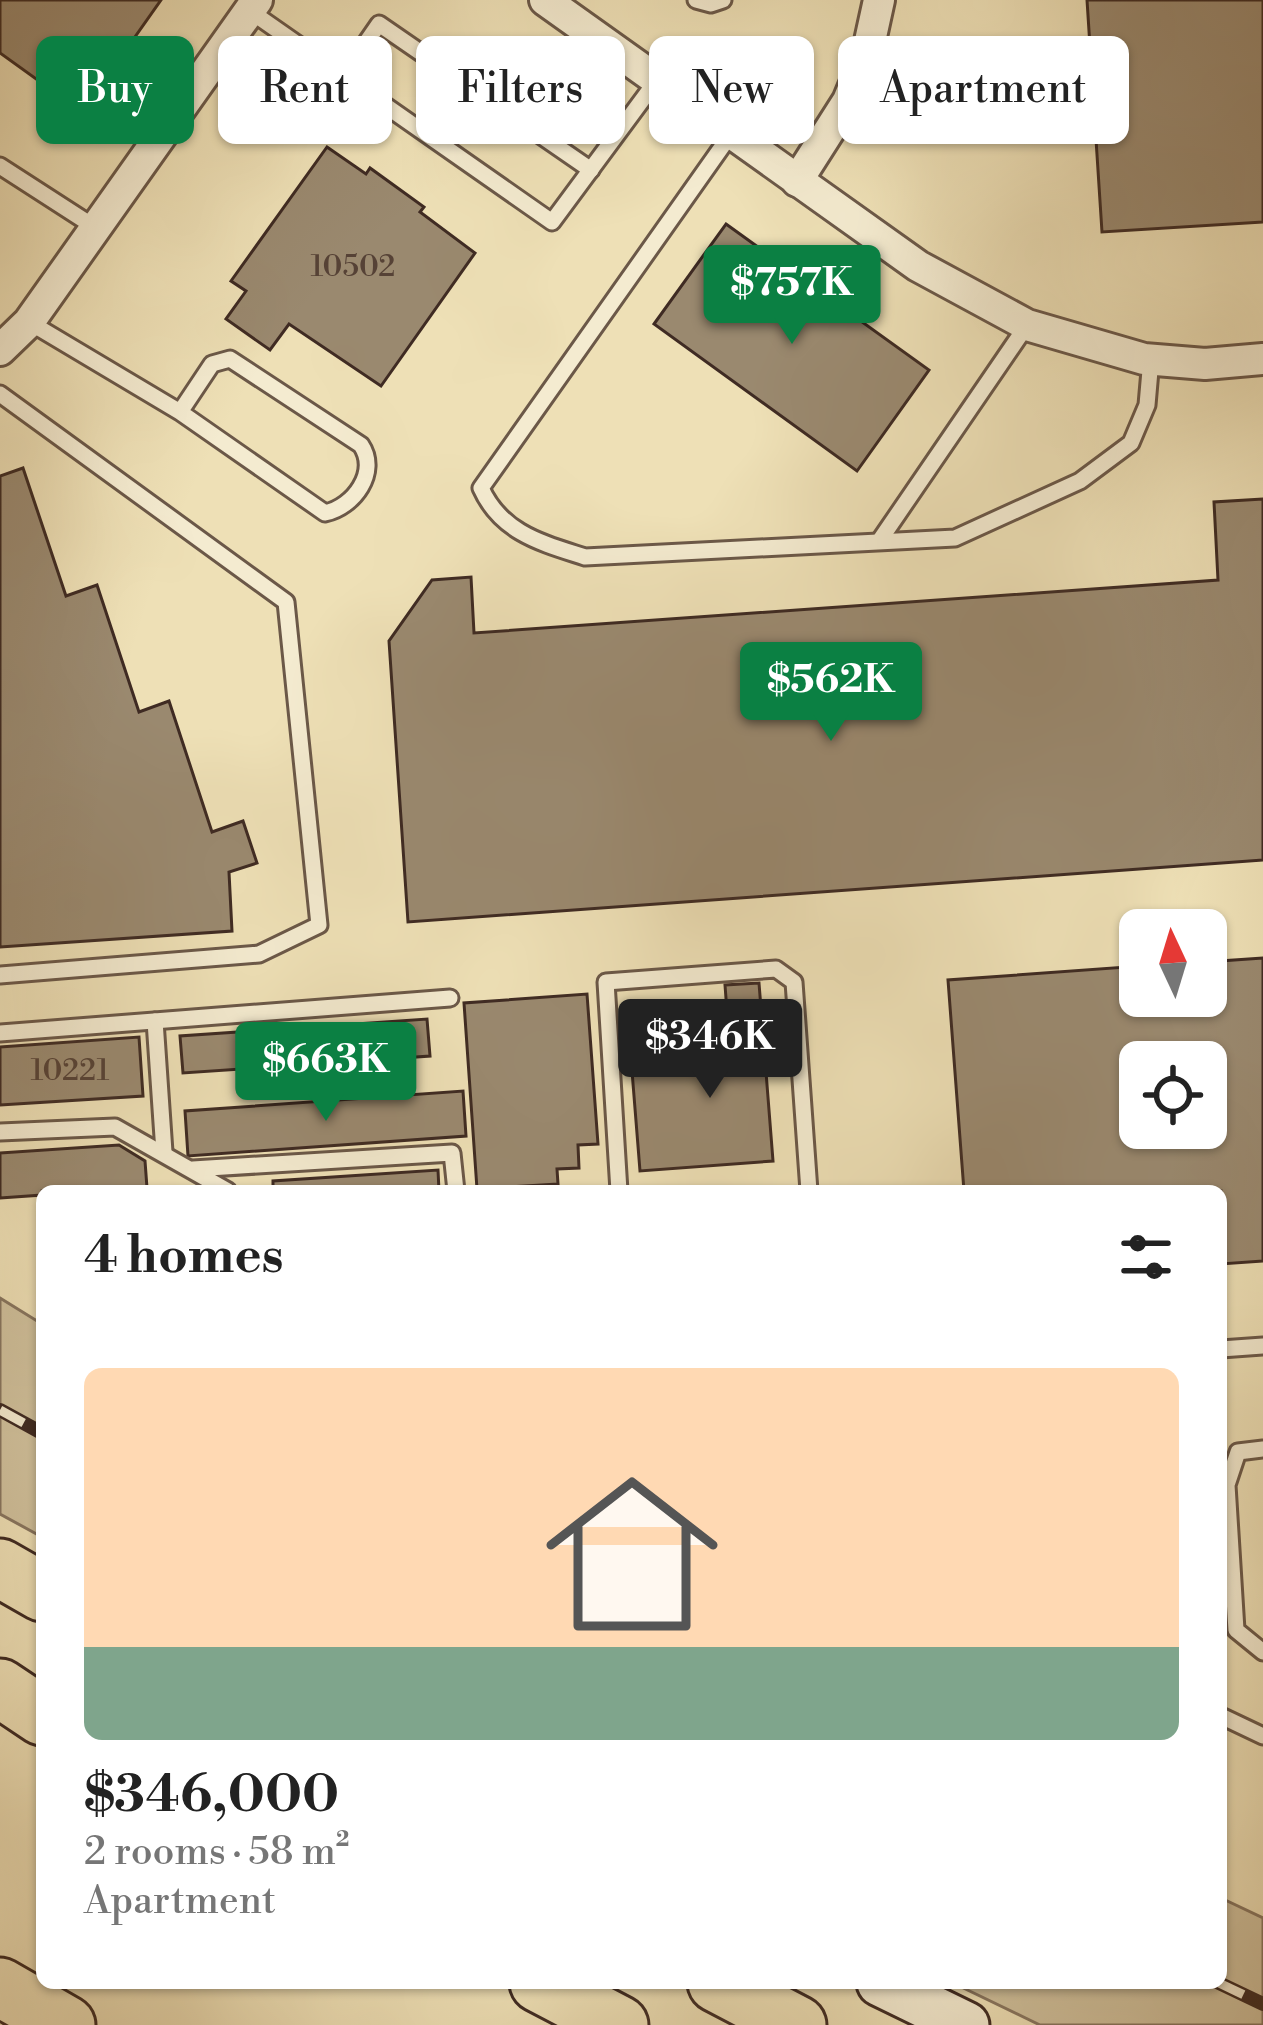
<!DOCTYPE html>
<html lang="en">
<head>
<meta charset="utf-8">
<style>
	body { margin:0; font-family:"Libre Bodoni",serif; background:#f2f2f2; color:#222; height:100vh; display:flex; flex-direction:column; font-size:45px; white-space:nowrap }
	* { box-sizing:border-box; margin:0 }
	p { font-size:39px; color:#767676 }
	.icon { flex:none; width:66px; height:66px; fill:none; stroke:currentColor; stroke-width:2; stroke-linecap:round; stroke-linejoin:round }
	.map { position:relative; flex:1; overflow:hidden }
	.details { position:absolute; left:36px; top:1185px; width:1191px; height:804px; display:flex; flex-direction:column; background:#fff; border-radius:18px; box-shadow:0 3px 9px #0004 }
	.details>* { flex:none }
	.hud { position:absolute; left:36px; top:36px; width:1191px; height:108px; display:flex; gap:24px }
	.needle { width:78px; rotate:356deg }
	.buttons { position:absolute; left:1119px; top:909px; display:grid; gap:24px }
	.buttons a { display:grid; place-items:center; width:108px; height:108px; border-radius:18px; background:#fff; box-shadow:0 3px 9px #0004; font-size:60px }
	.price { position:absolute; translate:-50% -102px; padding:0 27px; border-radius:12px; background:#0b8043; color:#fff; font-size:39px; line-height:78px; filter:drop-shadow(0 3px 6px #0008) }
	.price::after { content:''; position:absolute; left:50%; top:72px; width:36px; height:27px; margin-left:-18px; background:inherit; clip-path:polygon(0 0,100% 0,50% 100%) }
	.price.on { background:#222; color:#fff }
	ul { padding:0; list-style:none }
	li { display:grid; align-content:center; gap:24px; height:636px; padding:0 48px }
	li span { display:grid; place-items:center; height:372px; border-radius:18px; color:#555 }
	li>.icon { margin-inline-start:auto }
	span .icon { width:216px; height:216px; fill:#fffc; stroke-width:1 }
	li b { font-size:51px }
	h2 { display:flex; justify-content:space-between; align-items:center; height:144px; padding:0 48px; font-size:51px }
	.chip { padding:0 42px; border-radius:18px; background:#fff; box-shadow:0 3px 9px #0004; font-size:42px; line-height:108px }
	.chip.on { background:#0b8043; color:#fff }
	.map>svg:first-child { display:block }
</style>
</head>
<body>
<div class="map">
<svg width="1263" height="2025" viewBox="0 0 1263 2025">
	<rect width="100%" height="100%" fill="#eee0b6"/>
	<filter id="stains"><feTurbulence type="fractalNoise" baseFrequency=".00167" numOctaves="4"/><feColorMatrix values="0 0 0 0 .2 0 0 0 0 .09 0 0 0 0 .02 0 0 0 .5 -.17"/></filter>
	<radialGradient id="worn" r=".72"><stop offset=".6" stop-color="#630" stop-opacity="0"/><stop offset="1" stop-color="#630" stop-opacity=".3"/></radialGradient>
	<!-- green -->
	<g fill="#d0c19d" stroke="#887660" stroke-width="3">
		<polygon points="0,1298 42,1324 42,1537 0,1514"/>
		<polygon points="1221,1898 1263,1918 1263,2025 1040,2025 953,1983 1221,1983"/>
	</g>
	<!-- building -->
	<g fill="#9a896f" stroke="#3f2b23" stroke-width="3" fill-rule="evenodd">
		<polygon points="0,0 161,0 82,112 0,53"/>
		<polygon points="1087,0 1263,0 1263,222 1102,232"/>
		<polygon points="327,147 366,174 370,168 424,207 420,212 475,253 381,386 289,324 270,350 226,319 246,291 231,281"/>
		<polygon points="726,224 929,370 857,471 654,324"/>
		<polygon points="23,468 66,596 97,585 139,712 169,701 212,832 243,821 257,863 229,872 232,931 0,947 0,476"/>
		<polygon points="1263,499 1263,860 408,922 389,641 432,580 471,577 474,633 1218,580 1214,502"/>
		<path d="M1263,958V1261L1221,1264V1191H964L948,980L1140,966V996H1206V962ZM1140,1062H1206V1128H1140Z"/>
		<polygon points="759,983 773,1161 640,1171 632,1071 731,1066 725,985"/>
		<polygon points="587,994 598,1144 578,1145 579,1168 557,1169 558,1184 477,1189 464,1003"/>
		<polygon points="427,1019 430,1056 183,1073 180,1036"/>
		<polygon points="139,1037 143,1096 0,1105 0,1047"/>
		<polygon points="463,1091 466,1136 188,1156 185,1111"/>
		<polygon points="119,1145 145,1161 147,1188 42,1191 42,1195 0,1198 0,1153"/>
		<polygon points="438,1170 439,1191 273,1189 273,1181"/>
	</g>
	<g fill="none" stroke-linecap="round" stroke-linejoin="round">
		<defs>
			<g id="service">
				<polyline points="696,0 711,4 723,0"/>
				<polyline points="250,11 552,222 657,80"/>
				<polyline points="343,76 379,24 591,170"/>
				<path d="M731,134L481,488C501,533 542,543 585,557L955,538L1080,481L1131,443L1147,405L1151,359"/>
				<polyline points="0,166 96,228"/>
				<path d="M29,322L180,412L325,513C354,507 379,472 361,445L230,359L212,364L180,412"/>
				<polyline points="0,394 286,602 319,925 259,954 0,975"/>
				<polyline points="880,540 1027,325"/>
				<polyline points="155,1021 164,1152"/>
				<polyline points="0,1033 450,998"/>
				<polyline points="0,1132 115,1127 228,1191"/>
				<polyline points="193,1169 452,1153 456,1191"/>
				<polyline points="619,1191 606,982 776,969 794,982 809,1191"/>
				<polyline points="1221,1349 1263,1346"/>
				<polyline points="1263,1449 1238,1452 1227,1485 1236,1630 1263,1652"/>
				<polyline points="1221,1716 1263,1736"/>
			</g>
			<g id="minor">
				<polyline points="545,0 918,266 1027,325 1144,359 1205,364 1263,359"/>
				<polyline points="797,181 848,101 867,55 879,0"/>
				<polyline points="0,350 29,322 257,0"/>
			</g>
			<polyline id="secondary" points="880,1983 966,2025"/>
			<g id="motorway">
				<polyline points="0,1568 42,1592"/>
				<polyline points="0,1688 42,1716"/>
				<polyline points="539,1983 619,2025"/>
				<polyline points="717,1983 797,2025"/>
				<polyline points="0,1987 66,2025"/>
			</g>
		</defs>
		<!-- service casing -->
		<use href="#service" stroke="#6b5848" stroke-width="21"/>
		<!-- minor casing -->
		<use href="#minor" stroke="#6b5848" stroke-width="36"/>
		<!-- secondary casing -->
		<use href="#secondary" stroke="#3f2b23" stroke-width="51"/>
		<!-- motorway casing -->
		<use href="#motorway" stroke="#3f2b23" stroke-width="63"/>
		<!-- service -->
		<use href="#service" stroke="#f4ebd0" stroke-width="15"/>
		<!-- minor -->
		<use href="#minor" stroke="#f4ebd0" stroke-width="30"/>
		<!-- secondary -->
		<use href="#secondary" stroke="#f4ebd0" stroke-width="45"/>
		<!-- motorway -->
		<use href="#motorway" stroke="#eee0b6" stroke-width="57"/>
		<defs>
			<g id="rail">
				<polyline points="0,1410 42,1433"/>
				<polyline points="1219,1983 1263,2004"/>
			</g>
		</defs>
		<!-- rail casing -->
		<use href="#rail" stroke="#3f2b23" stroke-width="14"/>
		<!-- rail -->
		<use href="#rail" stroke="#f4ebd0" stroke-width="9" stroke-dasharray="27" stroke-linecap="butt"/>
	</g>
	<g text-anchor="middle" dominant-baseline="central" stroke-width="12" stroke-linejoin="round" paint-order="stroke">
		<!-- number labels -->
		<g font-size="30" fill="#564236">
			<text x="353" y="267">10502</text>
			<text x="70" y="1071">10221</text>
		</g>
	</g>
	<rect width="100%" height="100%" filter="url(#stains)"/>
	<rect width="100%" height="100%" fill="url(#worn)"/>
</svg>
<div class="buttons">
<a><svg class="needle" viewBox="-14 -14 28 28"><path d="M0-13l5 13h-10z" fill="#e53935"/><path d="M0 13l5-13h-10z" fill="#767676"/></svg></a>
<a><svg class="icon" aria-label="locate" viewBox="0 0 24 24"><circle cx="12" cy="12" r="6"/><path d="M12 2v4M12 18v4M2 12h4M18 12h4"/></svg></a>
</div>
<b class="price" style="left:792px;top:347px">$757K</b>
<b class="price" style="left:831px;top:744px">$562K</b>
<b class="price on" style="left:710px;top:1101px">$346K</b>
<b class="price" style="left:326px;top:1124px">$663K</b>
<div class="hud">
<a class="chip on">Buy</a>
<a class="chip">Rent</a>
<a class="chip">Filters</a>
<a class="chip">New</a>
<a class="chip">Apartment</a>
</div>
<section class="details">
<h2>4 homes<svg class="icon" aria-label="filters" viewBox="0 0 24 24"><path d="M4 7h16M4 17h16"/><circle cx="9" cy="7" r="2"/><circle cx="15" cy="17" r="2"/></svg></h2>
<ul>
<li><span style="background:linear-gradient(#ffd9b3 75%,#7fa58c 0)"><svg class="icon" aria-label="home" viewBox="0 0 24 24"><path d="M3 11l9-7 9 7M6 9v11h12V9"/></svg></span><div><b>$346,000</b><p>2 rooms · 58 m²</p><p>Apartment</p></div></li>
</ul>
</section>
</div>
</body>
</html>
